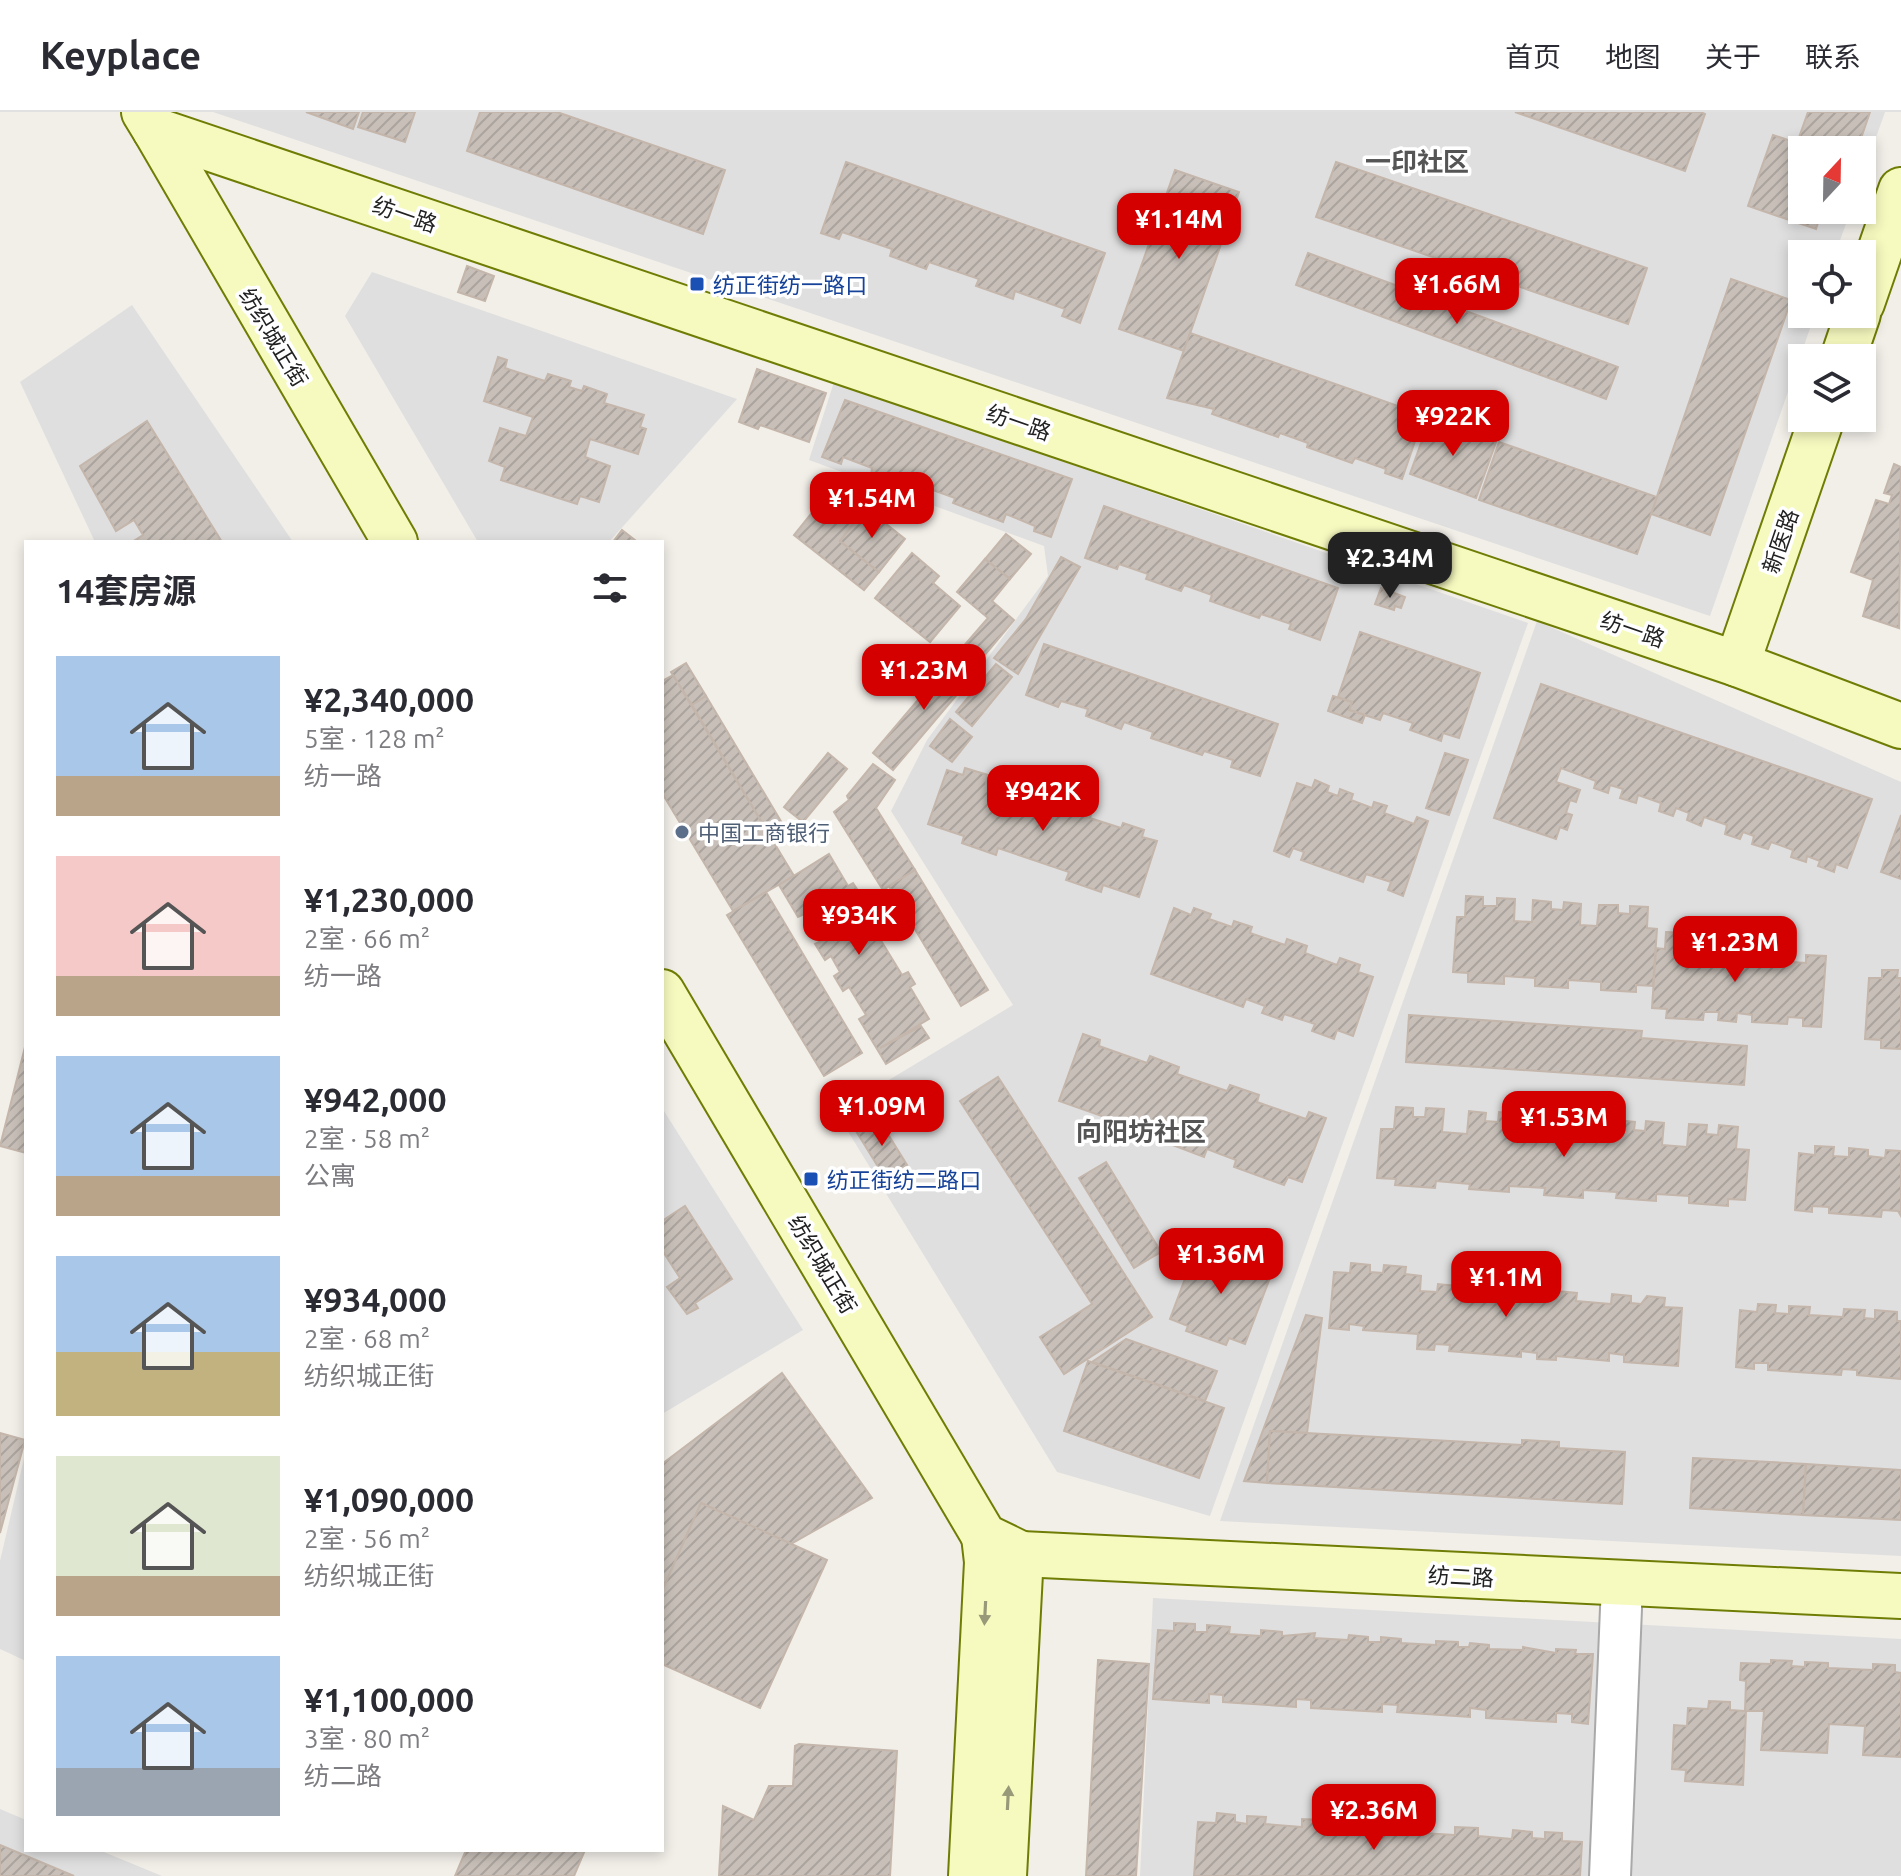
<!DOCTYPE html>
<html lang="zh">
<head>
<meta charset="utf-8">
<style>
	body { margin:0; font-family:Ubuntu,"Noto Sans SC",sans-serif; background:#f7f7f7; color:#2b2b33; height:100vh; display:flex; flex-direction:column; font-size:30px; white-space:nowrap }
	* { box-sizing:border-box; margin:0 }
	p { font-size:26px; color:#7c7c81 }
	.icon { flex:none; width:44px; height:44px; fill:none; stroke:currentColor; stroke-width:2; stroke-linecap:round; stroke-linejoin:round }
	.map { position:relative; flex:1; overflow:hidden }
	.sheet { position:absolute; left:24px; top:428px; width:640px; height:1312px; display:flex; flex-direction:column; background:#fff; border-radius:0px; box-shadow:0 4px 12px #0003 }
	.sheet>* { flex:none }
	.needle { width:52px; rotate:22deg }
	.fabs { position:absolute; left:1788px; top:24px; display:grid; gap:16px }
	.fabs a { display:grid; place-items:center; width:88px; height:88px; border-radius:0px; background:#fff; box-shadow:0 4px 12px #0003; font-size:40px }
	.price { position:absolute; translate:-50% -68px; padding:0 18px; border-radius:16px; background:#d40000; color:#fff; font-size:26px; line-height:52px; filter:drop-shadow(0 2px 4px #0008) }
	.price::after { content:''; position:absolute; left:50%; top:48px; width:24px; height:18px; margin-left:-12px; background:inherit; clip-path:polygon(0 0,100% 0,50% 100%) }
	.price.selected { background:#222; color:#fff }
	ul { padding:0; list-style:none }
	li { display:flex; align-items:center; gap:24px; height:200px; padding:0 32px }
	li span { display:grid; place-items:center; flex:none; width:224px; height:160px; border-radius:0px; color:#555 }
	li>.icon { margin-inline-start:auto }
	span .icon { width:96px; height:96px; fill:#fffc; stroke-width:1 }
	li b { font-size:34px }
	h2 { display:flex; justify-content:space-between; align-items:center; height:96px; padding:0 32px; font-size:34px }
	header { display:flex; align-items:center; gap:48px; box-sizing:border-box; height:112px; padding:0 40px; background:#fff; border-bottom:2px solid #e1e1e2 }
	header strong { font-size:38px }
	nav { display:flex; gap:44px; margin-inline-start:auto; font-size:28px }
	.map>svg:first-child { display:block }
</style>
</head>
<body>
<header>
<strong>Keyplace</strong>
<nav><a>首页</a><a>地图</a><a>关于</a><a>联系</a></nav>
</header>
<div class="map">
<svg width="1901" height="1764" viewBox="0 0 1901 1764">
	<defs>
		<pattern id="building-hatch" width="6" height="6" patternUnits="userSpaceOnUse" patternTransform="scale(2)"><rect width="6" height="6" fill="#c7bfb8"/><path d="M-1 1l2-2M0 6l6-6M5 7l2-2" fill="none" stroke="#aba49e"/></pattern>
	</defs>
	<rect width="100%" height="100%" fill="#f2efe9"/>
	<!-- residential -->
	<g fill="#e0dfdf">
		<polygon points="213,0 1885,0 1862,65 1862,38 1802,38 1802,98 1851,98 1835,142 1802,142 1802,202 1815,202 1710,504"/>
		<polygon points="372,160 737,287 609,430 478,430 345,204"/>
		<polygon points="132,193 293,430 95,430 20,270"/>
		<polygon points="834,270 1528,511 1210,1404 1057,1360 836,1000 1013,893 891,699 927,628 1048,464 1044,434 809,348"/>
		<polygon points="1537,509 1901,670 1901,1444 1220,1409"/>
		<polygon points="662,996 803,1218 662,1302"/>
		<polygon points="26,1338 26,1549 0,1537 0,1449"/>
		<polygon points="1153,1486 1901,1527 1901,1764 1140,1764"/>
		<polygon points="0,1697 26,1708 26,1738 99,1738 162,1764 0,1764"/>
	</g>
	<!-- building -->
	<g fill="url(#building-hatch)" stroke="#c4b6ab" stroke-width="2">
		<polygon points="306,0 359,0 353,17"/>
		<polygon points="363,0 415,0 405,30 358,15"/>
		<polygon points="480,0 557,0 725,58 703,122 467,39"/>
		<polygon points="1515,0 1701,0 1705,2 1685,59"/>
		<polygon points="1808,0 1870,0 1857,38 1802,38 1802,98 1822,98 1816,117 1748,94 1773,23 1797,31"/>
		<polygon points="846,50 1105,141 1080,211 1062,204 1065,197 1015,179 1013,187 976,174 979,167 929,150 926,157 890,144 892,137 842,120 839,127 821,121"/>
		<polygon points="1336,50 1647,156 1628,212 1316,105"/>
		<polygon points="1175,58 1239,80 1184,239 1119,217"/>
		<polygon points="1308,141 1618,255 1606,287 1296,173"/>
		<polygon points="467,154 494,164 485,189 458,180"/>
		<polygon points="1731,167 1791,188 1710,423 1651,402"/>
		<polygon points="1190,221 1424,303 1402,367 1385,361 1386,357 1355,346 1352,351 1307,335 1308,331 1280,321 1278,325 1212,302 1214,297 1167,286"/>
		<polygon points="498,245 507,248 505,256 545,269 548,262 571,269 569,275 582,279 584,274 607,282 604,291 644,303 640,315 646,317 638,342 590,327 585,345 610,354 599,390 580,384 577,392 501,368 505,355 489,349 500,316 526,324 533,305 484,289"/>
		<polygon points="757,257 826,281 809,330 760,313 758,317 739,310"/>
		<polygon points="845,288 1072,367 1051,425 1034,419 1035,414 1006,402 1003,410 953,391 955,386 922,374 921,379 871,363 872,356 843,345 841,352 822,345"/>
		<polygon points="1430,306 1496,330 1476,386 1410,362"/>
		<polygon points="147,309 222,430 132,430 143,423 134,408 116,419 80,354"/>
		<polygon points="1499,330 1657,385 1637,442 1479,388"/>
		<polygon points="1894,352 1901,355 1899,516 1863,504 1873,468 1851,460 1876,388 1889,392 1892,383 1884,381"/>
		<polygon points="839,367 870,392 840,429 879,460 864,478 794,423"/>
		<polygon points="1104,394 1338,476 1320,528 1289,517 1291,512 1261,502 1259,506 1210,489 1212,483 1184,473 1181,479 1146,467 1148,462 1119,452 1117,457 1085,446"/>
		<polygon points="866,396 905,427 879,460 840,429"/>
		<polygon points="622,418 635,428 633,430 613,430"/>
		<polygon points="1006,422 1031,442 1010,467 985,447"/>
		<polygon points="912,441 939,464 933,471 960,494 930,530 875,486"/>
		<polygon points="1061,445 1080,455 1018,562 994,546 1026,507"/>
		<polygon points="985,447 1010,467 992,489 1014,508 973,557 956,543 988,506 957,480"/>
		<polygon points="1381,476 1405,485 1401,496 1395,494 1394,498 1375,492"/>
		<polygon points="1360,520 1480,561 1459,626 1443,621 1441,629 1410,618 1413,611 1383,601 1380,608 1349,598 1352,590 1338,585"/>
		<polygon points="1044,532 1278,612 1260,664 1231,655 1233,648 1204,639 1202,643 1151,626 1153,620 1124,610 1121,617 1086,604 1088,597 1061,589 1058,595 1026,583"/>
		<polygon points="956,543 976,560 893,658 873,641"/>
		<polygon points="686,551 706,584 692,593 671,560"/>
		<polygon points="996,552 1012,565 972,614 956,600"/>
		<polygon points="673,563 794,764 733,799 662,681 662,569"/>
		<polygon points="1541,572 1872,687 1847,756 1836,752 1834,760 1818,754 1820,749 1807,744 1806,750 1791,745 1793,738 1771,730 1768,737 1752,732 1754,724 1743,720 1740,727 1725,722 1727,713 1704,705 1701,714 1687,708 1689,701 1676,696 1673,704 1659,699 1661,691 1638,683 1636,691 1620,686 1623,677 1610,673 1608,681 1594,676 1596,669 1561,656 1556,670 1580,678 1576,690 1570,688 1566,701 1572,703 1567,718 1560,715 1556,727 1494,706"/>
		<polygon points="706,584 791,726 776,734 692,593"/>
		<polygon points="1333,584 1352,590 1349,598 1365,603 1362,611 1328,599"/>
		<polygon points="950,607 972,625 952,650 930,634"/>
		<polygon points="828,641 847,657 803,710 784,695"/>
		<polygon points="1445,641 1468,648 1449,703 1426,696"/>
		<polygon points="873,652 895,668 876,696 915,758 883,778 834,700 849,688 847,684"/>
		<polygon points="965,656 988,663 986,671 1017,682 1019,676 1039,683 1037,687 1069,698 1071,693 1092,699 1090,706 1121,716 1123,711 1144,718 1142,725 1157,729 1139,785 1103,773 1101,780 1066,768 1069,760 998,736 996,743 962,731 964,724 928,712 947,658 963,663"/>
		<polygon points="1315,668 1329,674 1327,680 1338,684 1340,677 1353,682 1351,688 1372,696 1374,690 1387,694 1384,701 1414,712 1417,705 1428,709 1403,784 1388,778 1391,770 1366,762 1363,770 1301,748 1304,740 1293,736 1289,745 1274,739 1297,671 1312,676"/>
		<polygon points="1901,703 1901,767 1881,760"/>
		<polygon points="829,742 848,774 853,771 861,783 855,786 902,863 908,860 915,872 910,875 929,907 880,936 921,914 929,926 886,952 859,907 866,903 849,875 843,879 834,864 840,860 831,844 825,848 815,832 821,829 804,802 798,805 779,773"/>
		<polygon points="915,758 988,878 961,894 889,774"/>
		<polygon points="766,780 862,941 824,964 727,803"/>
		<polygon points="1466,784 1483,785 1483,794 1497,794 1497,786 1515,787 1514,809 1532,810 1533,788 1551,790 1551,797 1563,798 1564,790 1581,792 1580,813 1597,814 1599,793 1618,793 1618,801 1630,802 1630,794 1648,795 1647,816 1657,817 1653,874 1636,873 1636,880 1601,878 1601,870 1568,868 1568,876 1535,874 1535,866 1504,864 1504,872 1468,870 1468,861 1453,860 1457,805 1465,805"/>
		<polygon points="1174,796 1191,803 1194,796 1211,802 1209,807 1232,815 1234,809 1252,815 1250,821 1285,833 1287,827 1307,834 1305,841 1337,853 1340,846 1360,853 1358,860 1373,865 1353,924 1337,918 1334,927 1312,919 1315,912 1284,902 1282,908 1262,901 1265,894 1246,887 1243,895 1151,862"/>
		<polygon points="1666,820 1683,821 1683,830 1696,831 1697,822 1715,823 1713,841 1740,838 1740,846 1806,851 1806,843 1826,844 1821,915 1803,914 1803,906 1788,905 1787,912 1752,910 1752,903 1737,901 1736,910 1718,908 1719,900 1704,900 1703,908 1666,906 1667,897 1652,896 1656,836 1665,837"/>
		<polygon points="1882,858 1898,858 1897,866 1901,866 1901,937 1881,936 1881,928 1865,927 1869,866 1882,866"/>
		<polygon points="1409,903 1642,919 1641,926 1747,934 1744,973 1406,950"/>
		<polygon points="1083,922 1100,928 1099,934 1147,951 1150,944 1179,955 1177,962 1227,979 1230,973 1259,983 1257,990 1306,1007 1309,1000 1326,1006 1302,1070 1288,1065 1284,1073 1234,1055 1236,1048 1207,1037 1204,1045 1154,1026 1157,1019 1128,1009 1127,1013 1059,989"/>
		<polygon points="26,931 26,1041 0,1034"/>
		<polygon points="998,965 1152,1205 1064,1262 1040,1225 1092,1192 960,989"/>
		<polygon points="1396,995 1413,996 1413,1005 1425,1005 1426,996 1444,997 1442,1020 1467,1022 1469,999 1486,1001 1485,1009 1498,1010 1499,1000 1517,1002 1515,1025 1541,1027 1543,1003 1561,1004 1560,1014 1574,1015 1574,1004 1592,1006 1590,1028 1614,1030 1616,1008 1635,1010 1634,1018 1645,1019 1646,1009 1664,1011 1662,1033 1687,1035 1689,1012 1707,1013 1706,1022 1718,1023 1719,1013 1738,1015 1736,1037 1749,1038 1745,1088 1728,1087 1728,1094 1689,1091 1689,1084 1656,1082 1656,1089 1616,1086 1617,1080 1583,1078 1583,1086 1544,1083 1545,1076 1509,1074 1509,1080 1469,1077 1470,1072 1436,1069 1435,1076 1395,1073 1396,1067 1377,1066 1381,1017 1394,1017"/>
		<polygon points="878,1006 907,1053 885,1066 856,1019"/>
		<polygon points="1815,1034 1834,1035 1833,1044 1849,1045 1849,1036 1868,1038 1868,1044 1885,1046 1886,1038 1901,1039 1901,1104 1898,1099 1882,1098 1881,1105 1829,1101 1829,1095 1812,1094 1812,1100 1795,1098 1799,1041 1815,1043"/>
		<polygon points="1106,1050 1161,1140 1134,1156 1079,1066"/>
		<polygon points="685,1094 732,1167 695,1191 698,1196 687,1202 667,1175 680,1166 662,1138 662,1109"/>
		<polygon points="1216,1135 1256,1150 1253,1156 1271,1163 1245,1232 1229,1226 1226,1233 1186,1219 1188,1214 1170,1207 1196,1137 1213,1143"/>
		<polygon points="1351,1151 1370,1153 1370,1160 1383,1161 1384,1153 1406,1155 1405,1162 1421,1164 1420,1179 1437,1180 1438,1172 1457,1174 1457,1181 1470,1182 1471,1174 1490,1175 1489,1183 1524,1186 1525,1176 1544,1178 1544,1186 1557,1187 1557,1179 1577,1181 1576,1189 1611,1192 1612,1182 1631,1184 1631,1191 1641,1192 1647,1184 1665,1186 1664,1195 1682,1196 1678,1254 1624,1250 1624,1243 1609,1241 1609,1249 1556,1244 1556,1248 1537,1247 1537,1241 1521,1239 1521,1245 1449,1239 1450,1233 1435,1232 1434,1238 1417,1237 1418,1222 1363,1218 1364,1214 1349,1212 1349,1218 1329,1216 1334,1160 1350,1161"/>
		<polygon points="1758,1192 1776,1193 1775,1201 1789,1202 1789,1194 1810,1195 1809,1203 1843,1205 1844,1197 1865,1198 1864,1206 1875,1207 1875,1198 1897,1200 1897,1209 1901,1209 1901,1267 1857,1263 1857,1258 1842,1257 1841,1263 1768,1258 1768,1251 1754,1251 1754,1257 1736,1255 1740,1198 1757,1200"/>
		<polygon points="1306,1203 1322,1206 1307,1321 1270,1319 1267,1371 1244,1369"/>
		<polygon points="1126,1227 1217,1259 1205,1289 1092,1250"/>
		<polygon points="1088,1249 1224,1296 1199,1366 1064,1319"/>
		<polygon points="782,1261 872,1386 791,1432 701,1391 662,1479 662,1352"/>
		<polygon points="1270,1319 1522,1333 1522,1328 1559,1330 1559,1336 1625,1340 1622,1392 1267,1371"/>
		<polygon points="0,1321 25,1328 0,1421"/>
		<polygon points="1693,1346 1806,1352 1803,1403 1690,1396"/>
		<polygon points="1806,1352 1901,1358 1901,1408 1803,1403"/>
		<polygon points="701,1391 827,1448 760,1596 662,1552 662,1479"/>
		<polygon points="1174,1511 1195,1512 1195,1520 1207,1520 1207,1513 1230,1515 1229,1522 1261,1524 1261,1518 1282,1520 1282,1524 1315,1521 1314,1526 1348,1528 1349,1523 1368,1525 1368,1530 1381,1530 1381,1525 1401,1527 1401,1531 1436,1533 1436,1529 1458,1530 1458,1535 1469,1535 1470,1531 1489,1533 1489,1537 1523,1538 1523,1535 1556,1541 1556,1537 1576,1538 1575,1542 1593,1542 1588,1612 1572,1610 1572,1602 1556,1601 1556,1610 1486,1606 1486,1598 1470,1596 1470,1605 1397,1600 1398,1593 1382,1592 1382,1600 1311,1596 1311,1588 1296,1587 1296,1595 1223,1590 1223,1583 1209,1582 1209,1591 1153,1587 1158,1518 1174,1519"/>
		<polygon points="1098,1548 1149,1552 1136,1764 1086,1764"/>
		<polygon points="1771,1548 1792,1549 1791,1554 1805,1555 1805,1550 1828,1551 1828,1556 1873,1558 1873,1552 1895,1553 1895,1560 1901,1561 1901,1645 1863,1643 1865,1614 1829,1612 1827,1641 1761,1638 1764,1599 1746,1599 1743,1673 1685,1669 1686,1658 1672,1657 1674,1613 1687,1614 1688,1596 1708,1597 1709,1589 1730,1590 1730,1598 1745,1599 1746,1569 1740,1568 1741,1551 1771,1552"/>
		<polygon points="799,1632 897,1639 890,1764 719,1764 723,1694 754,1708 769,1674 793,1674 795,1634"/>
		<polygon points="1217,1701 1235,1703 1235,1710 1247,1712 1247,1704 1266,1705 1265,1712 1302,1715 1302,1707 1321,1708 1320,1715 1332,1716 1333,1708 1352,1710 1351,1717 1370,1718 1371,1710 1390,1711 1390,1719 1455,1723 1455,1715 1478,1716 1478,1724 1512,1727 1513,1718 1532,1720 1532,1726 1545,1727 1545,1720 1562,1721 1562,1729 1582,1730 1580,1764 1194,1764 1198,1710 1216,1711"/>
		<polygon points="0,1733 74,1764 0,1764"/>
		<polygon points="466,1738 585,1738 574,1764 455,1764"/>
	</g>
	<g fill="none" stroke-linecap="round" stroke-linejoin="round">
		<defs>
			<polyline id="street" points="1610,1764 1622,1472"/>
			<g id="secondary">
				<polyline points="144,0 155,18 1737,552 1901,614"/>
				<polyline points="155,18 395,430"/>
				<polyline points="1862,191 1901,78"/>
				<polyline points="1843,246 1858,202"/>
				<polyline points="1737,552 1822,306"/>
				<polyline points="662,880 984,1424 1021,1442"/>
				<polyline points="987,1450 1021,1442 1901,1484"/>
				<polyline points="971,1764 987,1450 984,1424"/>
				<polyline points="1004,1764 1021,1442"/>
			</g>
		</defs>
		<!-- street casing -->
		<use href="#street" stroke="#a9a9a9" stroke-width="44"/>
		<!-- secondary casing -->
		<use href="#secondary" stroke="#707d05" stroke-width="48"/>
		<!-- street -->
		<use href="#street" stroke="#fff" stroke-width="40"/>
		<!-- secondary -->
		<use href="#secondary" stroke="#f7fabf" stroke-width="44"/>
	</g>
	<!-- one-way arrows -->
	<defs><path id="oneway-solid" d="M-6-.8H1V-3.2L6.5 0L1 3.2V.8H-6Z" transform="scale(2)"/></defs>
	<g fill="#979978">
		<use href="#oneway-solid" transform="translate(985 1501) rotate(93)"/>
		<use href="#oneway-solid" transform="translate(1008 1686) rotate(-87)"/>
	</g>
	<!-- markers -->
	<g fill="#1a4fb4" stroke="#fff" stroke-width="3">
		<rect x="689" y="164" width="16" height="16" rx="4"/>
		<rect x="803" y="1059" width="16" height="16" rx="4"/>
	</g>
	<circle fill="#5c6f8a" stroke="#fff" stroke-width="3" cx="682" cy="720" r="8"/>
	<g text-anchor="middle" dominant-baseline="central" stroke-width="7" stroke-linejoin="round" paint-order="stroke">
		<!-- street labels -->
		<g font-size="22" fill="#222" stroke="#fff">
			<text transform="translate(405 102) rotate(19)">纺一路</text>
			<text transform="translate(274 225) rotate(59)">纺织城正街</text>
			<text transform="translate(1019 310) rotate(19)">纺一路</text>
			<text transform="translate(1780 429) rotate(-71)">新医路</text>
			<text transform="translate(1633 517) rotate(19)">纺一路</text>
			<text transform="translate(823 1152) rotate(59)">纺织城正街</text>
			<text transform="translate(1461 1464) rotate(3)">纺二路</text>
		</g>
		<!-- transit labels -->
		<g font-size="22" fill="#164399" stroke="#fff" text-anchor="start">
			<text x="713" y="172">纺正街纺一路口</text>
			<text x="827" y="1067">纺正街纺二路口</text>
		</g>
		<!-- service labels -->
		<g font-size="22" fill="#4e5e75" stroke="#fff" text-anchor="start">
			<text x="698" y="720">中国工商银行</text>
		</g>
		<!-- quarter labels -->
		<g font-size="26" font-weight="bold" fill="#555" stroke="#fff">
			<text x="1417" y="49">一印社区</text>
			<text x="1141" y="1019">向阳坊社区</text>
		</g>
	</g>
</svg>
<div class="fabs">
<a><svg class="needle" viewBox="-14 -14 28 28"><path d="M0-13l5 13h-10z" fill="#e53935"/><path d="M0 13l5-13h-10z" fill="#7c7c81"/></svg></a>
<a><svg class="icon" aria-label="locate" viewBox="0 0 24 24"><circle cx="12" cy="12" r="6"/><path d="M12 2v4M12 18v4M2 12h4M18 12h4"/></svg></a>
<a><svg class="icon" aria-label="layers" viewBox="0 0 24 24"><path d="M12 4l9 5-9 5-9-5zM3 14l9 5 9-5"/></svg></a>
</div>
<b class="price" style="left:1179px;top:149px">¥1.14M</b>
<b class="price" style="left:1457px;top:214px">¥1.66M</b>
<b class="price" style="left:1453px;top:346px">¥922K</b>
<b class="price" style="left:872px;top:428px">¥1.54M</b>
<b class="price selected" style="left:1390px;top:488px">¥2.34M</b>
<b class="price" style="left:924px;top:600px">¥1.23M</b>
<b class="price" style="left:1043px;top:721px">¥942K</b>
<b class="price" style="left:859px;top:845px">¥934K</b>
<b class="price" style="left:1735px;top:872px">¥1.23M</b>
<b class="price" style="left:882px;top:1036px">¥1.09M</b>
<b class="price" style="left:1564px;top:1047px">¥1.53M</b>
<b class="price" style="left:1221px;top:1184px">¥1.36M</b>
<b class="price" style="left:1506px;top:1207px">¥1.1M</b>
<b class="price" style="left:1374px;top:1740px">¥2.36M</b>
<section class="sheet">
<h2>14套房源<svg class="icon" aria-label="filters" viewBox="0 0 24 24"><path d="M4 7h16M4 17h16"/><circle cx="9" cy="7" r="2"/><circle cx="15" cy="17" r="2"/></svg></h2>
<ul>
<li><span style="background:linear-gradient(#a9c7e8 75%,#b9a48a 0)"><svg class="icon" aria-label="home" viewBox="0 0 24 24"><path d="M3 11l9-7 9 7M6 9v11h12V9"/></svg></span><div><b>¥2,340,000</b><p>5室 · 128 m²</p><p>纺一路</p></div></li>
<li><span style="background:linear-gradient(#f6c9c9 75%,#b9a48a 0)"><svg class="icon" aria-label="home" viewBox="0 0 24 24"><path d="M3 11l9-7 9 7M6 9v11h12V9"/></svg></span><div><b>¥1,230,000</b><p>2室 · 66 m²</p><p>纺一路</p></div></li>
<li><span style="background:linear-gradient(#a9c7e8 75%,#b9a48a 0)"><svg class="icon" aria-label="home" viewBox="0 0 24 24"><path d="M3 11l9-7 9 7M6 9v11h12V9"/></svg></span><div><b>¥942,000</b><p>2室 · 58 m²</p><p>公寓</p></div></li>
<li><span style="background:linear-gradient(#a9c7e8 60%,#c2b280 0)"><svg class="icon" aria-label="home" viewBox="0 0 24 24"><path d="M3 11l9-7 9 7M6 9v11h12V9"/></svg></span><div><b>¥934,000</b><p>2室 · 68 m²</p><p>纺织城正街</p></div></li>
<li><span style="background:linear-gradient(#dfe7d0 75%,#b9a48a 0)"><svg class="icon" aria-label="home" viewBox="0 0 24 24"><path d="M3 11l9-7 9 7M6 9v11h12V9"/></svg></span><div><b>¥1,090,000</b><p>2室 · 56 m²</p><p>纺织城正街</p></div></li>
<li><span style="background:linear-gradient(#a9c7e8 70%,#9aa5b1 0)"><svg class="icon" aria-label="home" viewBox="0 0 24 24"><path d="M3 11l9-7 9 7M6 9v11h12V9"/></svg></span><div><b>¥1,100,000</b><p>3室 · 80 m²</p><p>纺二路</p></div></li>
</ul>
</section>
</div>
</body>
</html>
